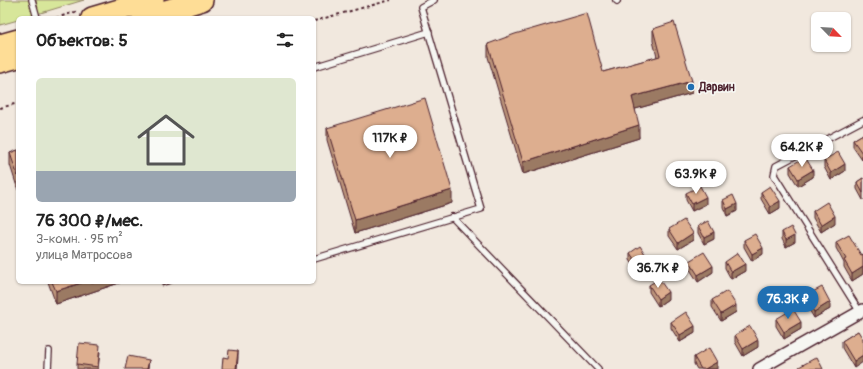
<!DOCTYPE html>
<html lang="ru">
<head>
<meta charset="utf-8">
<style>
	body { margin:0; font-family:Pangolin,sans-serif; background:#f2f2f2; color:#222; height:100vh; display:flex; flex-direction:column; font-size:15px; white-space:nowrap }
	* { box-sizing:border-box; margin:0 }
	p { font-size:13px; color:#767676 }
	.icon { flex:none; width:22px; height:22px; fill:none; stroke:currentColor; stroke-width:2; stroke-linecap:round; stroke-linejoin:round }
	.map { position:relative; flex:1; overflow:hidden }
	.drawer { position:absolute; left:16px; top:16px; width:300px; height:268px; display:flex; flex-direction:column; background:#fff; border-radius:6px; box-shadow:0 1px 3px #0004 }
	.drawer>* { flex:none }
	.needle { width:26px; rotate:115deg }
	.controls { position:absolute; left:811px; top:12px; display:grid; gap:8px }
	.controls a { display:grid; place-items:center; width:40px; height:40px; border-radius:6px; background:#fff; box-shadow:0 1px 3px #0004; font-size:20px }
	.price { position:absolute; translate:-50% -34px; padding:0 9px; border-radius:14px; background:#fff; color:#222; font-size:13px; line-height:26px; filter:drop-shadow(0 1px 2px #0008) }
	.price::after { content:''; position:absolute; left:50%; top:24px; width:12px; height:9px; margin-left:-6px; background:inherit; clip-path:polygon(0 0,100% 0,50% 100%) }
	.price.current { background:#1f6fb2; color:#fff }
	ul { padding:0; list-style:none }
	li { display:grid; align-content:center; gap:8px; height:212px; padding:0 20px }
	li span { display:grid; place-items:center; height:124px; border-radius:6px; color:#555 }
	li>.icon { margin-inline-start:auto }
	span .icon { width:72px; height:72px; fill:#fffc; stroke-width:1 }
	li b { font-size:17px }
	h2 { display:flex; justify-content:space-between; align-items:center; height:48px; padding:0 20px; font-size:17px }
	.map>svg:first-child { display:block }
</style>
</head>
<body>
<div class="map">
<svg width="863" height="369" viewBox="0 0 863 369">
	<rect width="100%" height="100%" fill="#f1e8de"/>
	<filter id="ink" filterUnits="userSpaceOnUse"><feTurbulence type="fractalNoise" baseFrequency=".025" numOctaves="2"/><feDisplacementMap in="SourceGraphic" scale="8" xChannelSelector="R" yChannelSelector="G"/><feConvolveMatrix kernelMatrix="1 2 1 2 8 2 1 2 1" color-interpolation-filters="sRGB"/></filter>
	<g filter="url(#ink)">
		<!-- green -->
		<polygon fill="#d7e69a" stroke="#908262" points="0,0 84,0 24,18 18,18 18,20 0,25"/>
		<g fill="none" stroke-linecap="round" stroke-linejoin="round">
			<defs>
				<g id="lane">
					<polyline points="32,0 37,18"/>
					<polyline points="616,0 617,1"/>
					<polyline points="314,67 429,32"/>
					<polyline points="452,217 598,369"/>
					<polyline points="314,259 481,209 421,7 434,0"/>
					<polyline points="860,312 774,175 776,166 863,120"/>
					<polyline points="48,369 49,351"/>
				</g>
				<polyline id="street" points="759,369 863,310"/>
				<g id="highway">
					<polyline points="92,18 153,0"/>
					<polyline points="143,18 202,0"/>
					<polyline points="0,45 18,40"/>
					<polyline points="0,62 18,57"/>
				</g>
			</defs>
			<!-- lane casing -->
			<use href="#lane" stroke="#4a1f2b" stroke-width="8"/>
			<!-- street casing -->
			<use href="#street" stroke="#4a1f2b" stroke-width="14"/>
			<!-- highway casing -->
			<use href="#highway" stroke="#4a1f2b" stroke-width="24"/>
			<!-- path -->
			<g stroke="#4a1f2b" stroke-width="2" stroke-dasharray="3 3" stroke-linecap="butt">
				<polyline points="56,18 78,11"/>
				<polyline points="314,21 391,0"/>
				<polyline points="0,108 18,103"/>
			</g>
			<!-- lane -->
			<use href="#lane" stroke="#f6f6f2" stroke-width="5.5"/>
			<!-- street -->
			<use href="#street" stroke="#f6f6f2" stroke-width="11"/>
			<!-- highway -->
			<use href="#highway" stroke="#fedd96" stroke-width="21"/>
		</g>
		<!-- wall -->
		<g fill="#be967b" stroke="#4a1f2b">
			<polygon points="653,29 692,93 635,109 639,138 523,174 488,57 488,44 603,72 657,57 653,41"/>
			<polygon points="327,128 452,203 355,233 327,140"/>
			<polygon points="863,134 863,159 862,160 853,147 853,140"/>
			<polygon points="18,150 18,190 10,165 10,153"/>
			<polygon points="824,160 845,171 831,180 824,167"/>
			<polygon points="790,166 813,177 798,186 790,173"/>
			<polygon points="863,178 863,200 857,189 857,182"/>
			<polygon points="761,192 780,208 770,214 761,199"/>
			<polygon points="686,193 706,204 692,211 686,200"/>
			<polygon points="723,200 737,211 727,216 723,207"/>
			<polygon points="813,211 835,223 821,232 813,218"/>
			<polygon points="698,226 714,239 704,244 698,233"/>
			<polygon points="669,229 693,240 678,249 669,236"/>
			<polygon points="782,232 795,242 786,247 782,239"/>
			<polygon points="744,240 763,254 752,261 744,247"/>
			<polygon points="836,242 861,255 863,254 863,274 852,281 844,267 844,263 836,248"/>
			<polygon points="630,253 649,267 639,273 630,260"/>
			<polygon points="689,261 713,272 698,282 689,268"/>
			<polygon points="725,262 745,271 731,279 725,268"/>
			<polygon points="48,282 122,282 56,304"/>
			<polygon points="649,285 668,299 658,306 649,292"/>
			<polygon points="805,296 830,309 814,318 805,303"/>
			<polygon points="712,300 736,312 721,321 712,307"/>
			<polygon points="776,319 801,329 784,339 776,326"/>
			<polygon points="671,322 695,333 680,342 671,328"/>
			<polygon points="858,331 854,368 842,348 842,341"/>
			<polygon points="735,335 758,347 743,356 735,342"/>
			<polygon points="100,352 98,369 77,369 77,364"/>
			<polygon points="694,357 717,369 697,369 694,364"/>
		</g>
		<!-- shaded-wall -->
		<g fill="#9b7a64" stroke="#4a1f2b">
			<polygon points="692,81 692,93 632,110 632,97"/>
			<polygon points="639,125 639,138 523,174 523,162"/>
			<polygon points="863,152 863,159 862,160 862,153"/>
			<polygon points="845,164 845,171 831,180 831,173"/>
			<polygon points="813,170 813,177 798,186 798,179"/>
			<polygon points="452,190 452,203 355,233 355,220"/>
			<polygon points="706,197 706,204 692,211 692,204"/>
			<polygon points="780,201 780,208 770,214 770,207"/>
			<polygon points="737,204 737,211 727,216 727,209"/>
			<polygon points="835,216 835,223 821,232 821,225"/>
			<polygon points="714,232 714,239 704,244 704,237"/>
			<polygon points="693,233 693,240 678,249 678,243"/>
			<polygon points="795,235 795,242 786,247 786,240"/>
			<polygon points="763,248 763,254 752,261 752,254"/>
			<polygon points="649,260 649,267 639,273 639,266"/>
			<polygon points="745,264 745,271 731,279 731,272"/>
			<polygon points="713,266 713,272 698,282 698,275"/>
			<polygon points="863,267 863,274 852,281 852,274"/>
			<polygon points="84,282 122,282 56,304 56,291"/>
			<polygon points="162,282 175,282 162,286"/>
			<polygon points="668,292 668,299 658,306 658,299"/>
			<polygon points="830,302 830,309 814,318 814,312"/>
			<polygon points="736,305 736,312 721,321 721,314"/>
			<polygon points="801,322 801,329 784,339 784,332"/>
			<polygon points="695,326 695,333 680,342 680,335"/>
			<polygon points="758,340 758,347 743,356 743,349"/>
			<polygon points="238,351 238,358 237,369 236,369"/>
			<polygon points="863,355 863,362 854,368 854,361"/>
			<polygon points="149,360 148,369 147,369"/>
			<polygon points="717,362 717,369 705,369"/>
		</g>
		<!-- building -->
		<g fill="#ddae8f" stroke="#4a1f2b">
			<polygon points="587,13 603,72 660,56 653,29 674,22 692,81 632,97 639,125 523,162 488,44 515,34"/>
			<polygon points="425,98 452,190 355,220 327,128"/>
			<polygon points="863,134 863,152 862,153 853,140"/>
			<polygon points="18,150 18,177 10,153"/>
			<polygon points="838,152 845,164 831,173 824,160"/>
			<polygon points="805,157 813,170 798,179 790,166"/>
			<polygon points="863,178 863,193 857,182"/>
			<polygon points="700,186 706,197 692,204 686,193"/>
			<polygon points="770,186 780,201 770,207 761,192"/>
			<polygon points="733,195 737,204 727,209 723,200"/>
			<polygon points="827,202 835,216 821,225 813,211"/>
			<polygon points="684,220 693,233 678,243 669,229"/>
			<polygon points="708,221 714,232 704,237 698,226"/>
			<polygon points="791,227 795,235 786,240 782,232"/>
			<polygon points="755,234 763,248 752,254 744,240"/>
			<polygon points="849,235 861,255 863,254 863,267 852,274 844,260 846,259 836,242"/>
			<polygon points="640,246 649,260 639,266 630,253"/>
			<polygon points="704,252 713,266 698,275 689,261"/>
			<polygon points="738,253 745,264 731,272 725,262"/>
			<polygon points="659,279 668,292 658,299 649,285"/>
			<polygon points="52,282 84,282 56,291"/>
			<polygon points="822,287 830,302 814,312 805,296"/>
			<polygon points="727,291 736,305 721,314 712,300"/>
			<polygon points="793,309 801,322 784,332 776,319"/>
			<polygon points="686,312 695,326 680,335 671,322"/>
			<polygon points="750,326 758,340 743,349 735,335"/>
			<polygon points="858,331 863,339 863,355 854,361 842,341"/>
			<polygon points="79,343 100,345 98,367 77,364"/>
			<polygon points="709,348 717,362 705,369 701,369 694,357"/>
			<polygon points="229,350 238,351 236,369 222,369 223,357 228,358"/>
			<polygon points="128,356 149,360 147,369 125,369"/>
			<polygon points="817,357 823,369 800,369 799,367"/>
		</g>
	</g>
	<!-- markers -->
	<circle fill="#1f6fb2" stroke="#f6f6f2" stroke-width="1.5" cx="691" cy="87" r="4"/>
	<g text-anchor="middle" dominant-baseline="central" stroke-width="3.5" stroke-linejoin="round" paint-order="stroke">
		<!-- poi labels -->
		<g font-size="12" font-weight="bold" fill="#4a1f2b" stroke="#f6f6f2" text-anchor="start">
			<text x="699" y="87">Дарвин</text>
		</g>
	</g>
</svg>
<div class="controls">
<a><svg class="needle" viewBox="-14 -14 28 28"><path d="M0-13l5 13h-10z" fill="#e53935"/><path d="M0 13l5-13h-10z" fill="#767676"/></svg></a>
</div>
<b class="price" style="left:390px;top:159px">117K ₽</b>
<b class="price" style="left:802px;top:168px">64.2K ₽</b>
<b class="price" style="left:696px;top:195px">63.9K ₽</b>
<b class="price" style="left:658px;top:289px">36.7K ₽</b>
<b class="price current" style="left:788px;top:320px">76.3K ₽</b>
<section class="drawer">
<h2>Объектов: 5<svg class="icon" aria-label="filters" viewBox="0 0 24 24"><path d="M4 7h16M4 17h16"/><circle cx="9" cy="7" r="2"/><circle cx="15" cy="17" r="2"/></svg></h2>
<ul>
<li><span style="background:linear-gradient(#dfe7d0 75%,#9aa5b1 0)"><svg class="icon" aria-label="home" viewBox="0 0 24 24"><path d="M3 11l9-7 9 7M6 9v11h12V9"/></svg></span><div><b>76 300 ₽/мес.</b><p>3-комн. · 95 m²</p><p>улица Матросова</p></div></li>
</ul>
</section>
</div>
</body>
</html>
